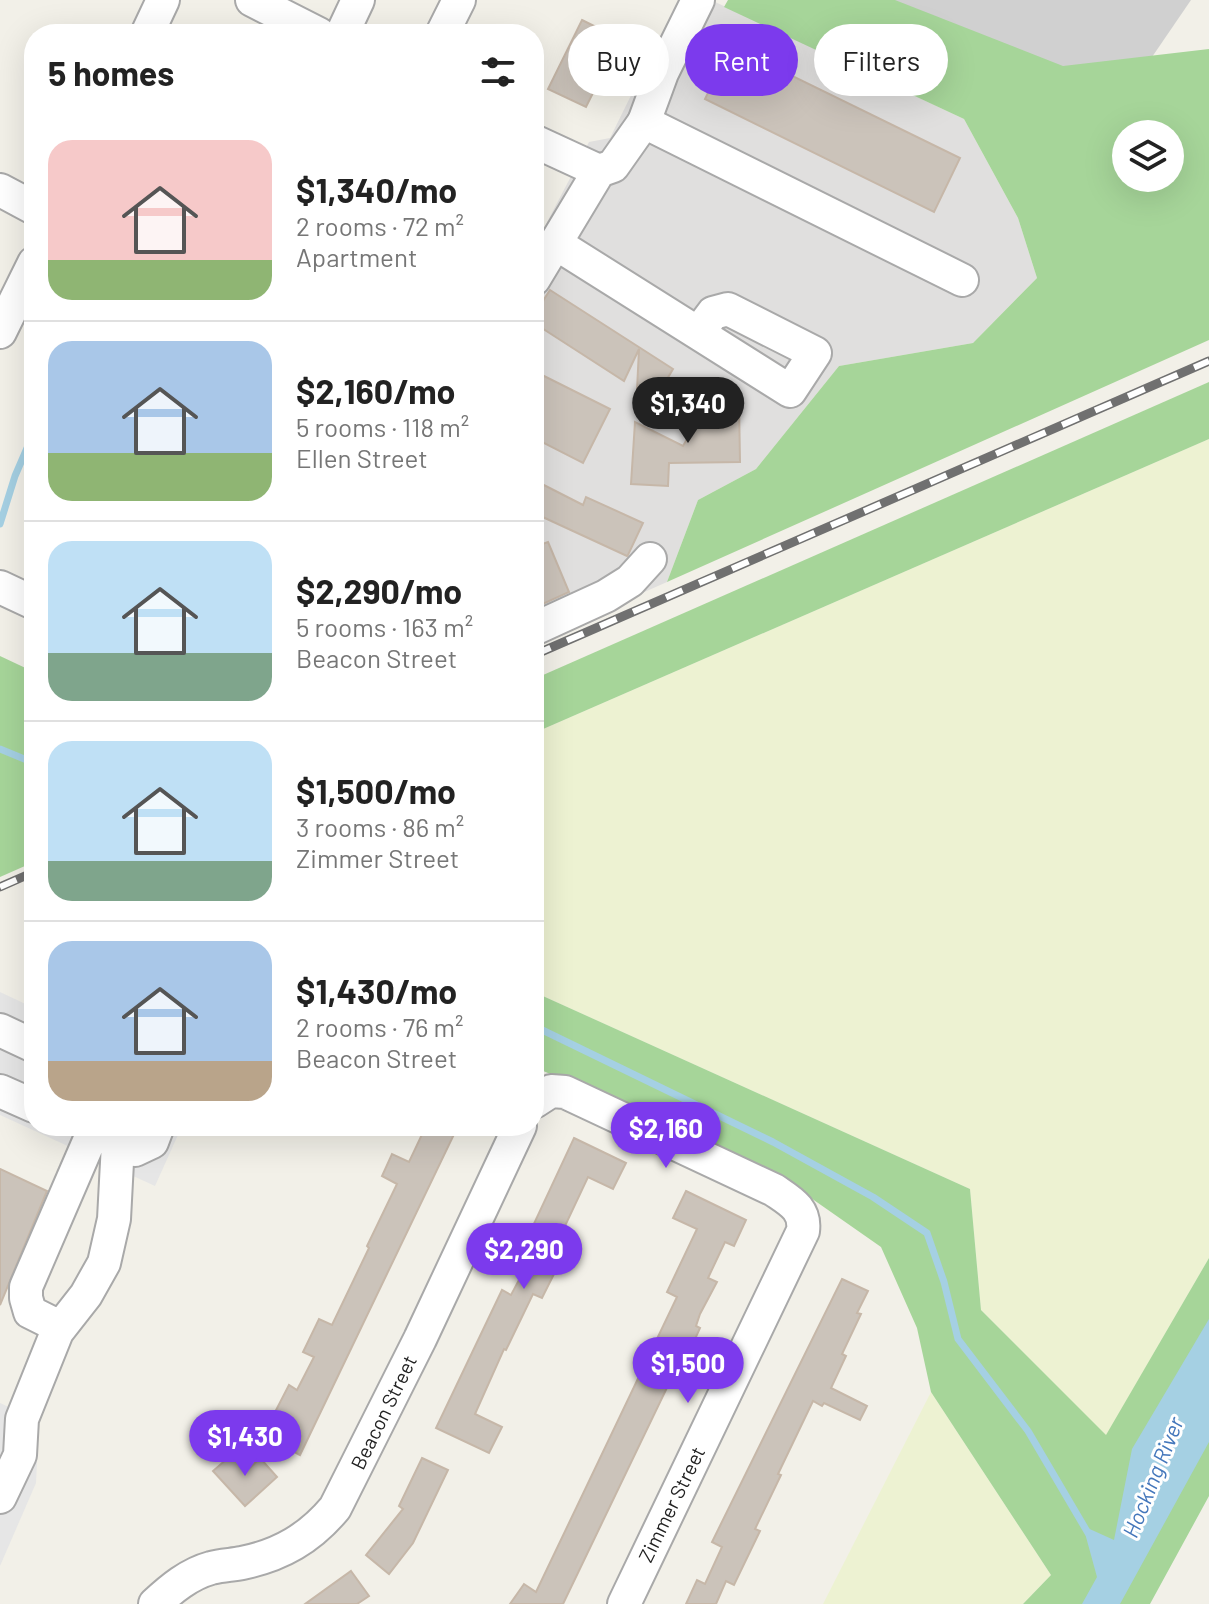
<!DOCTYPE html>
<html lang="en">
<head>
<meta charset="utf-8">
<style>
	body { margin:0; font-family:Barlow,sans-serif; background:#f6f6f6; color:#222; height:100vh; display:flex; flex-direction:column; font-size:30px; white-space:nowrap }
	* { box-sizing:border-box; margin:0 }
	p { font-size:26px; color:#767676 }
	.icon { flex:none; width:44px; height:44px; fill:none; stroke:currentColor; stroke-width:2; stroke-linecap:round; stroke-linejoin:round }
	.map { position:relative; flex:1; overflow:hidden }
	.side { position:absolute; left:24px; top:24px; width:520px; height:1112px; display:flex; flex-direction:column; background:#fff; border-radius:32px; box-shadow:0 8px 32px #0002 }
	.side>* { flex:none }
	.banner { position:absolute; left:568px; top:24px; width:520px; height:72px; display:flex; gap:16px }
	.tools { position:absolute; left:1112px; top:120px; display:grid; gap:16px }
	.tools a { display:grid; place-items:center; width:72px; height:72px; border-radius:50%; background:#fff; box-shadow:0 8px 32px #0002; font-size:40px }
	.price { position:absolute; translate:-50% -68px; padding:0 18px; border-radius:28px; background:#7c3aed; color:#fff; font-size:26px; line-height:52px; filter:drop-shadow(0 2px 4px #0008) }
	.price::after { content:''; position:absolute; left:50%; top:48px; width:24px; height:18px; margin-left:-12px; background:inherit; clip-path:polygon(0 0,100% 0,50% 100%) }
	.price.current { background:#222; color:#fff }
	ul { padding:0; list-style:none }
	li { display:flex; align-items:center; gap:24px; height:200px; padding:0 24px }
	li+li { border-top:2px solid #e0e0e0 }
	li span { display:grid; place-items:center; flex:none; width:224px; height:160px; border-radius:24px; color:#555 }
	li>.icon { margin-inline-start:auto }
	span .icon { width:96px; height:96px; fill:#fffc; stroke-width:1 }
	li b { font-size:34px }
	h2 { display:flex; justify-content:space-between; align-items:center; height:96px; padding:0 24px; font-size:34px }
	.chip { padding:0 28px; border-radius:36px; background:#fff; box-shadow:0 8px 32px #0002; font-size:28px; line-height:72px }
	.chip.current { background:#7c3aed; color:#fff }
	.map>svg:first-child { display:block }
</style>
</head>
<body>
<div class="map">
<svg width="1209" height="1604" viewBox="0 0 1209 1604">
	<rect width="100%" height="100%" fill="#f2f0e8"/>
	<!-- residential -->
	<polygon fill="#e0dfde" points="678,0 711,0 964,119 1018,218 1037,278 973,343 839,366 756,469 698,500 667,582 534,641 534,247 589,142 610,138"/>
	<!-- religious -->
	<polygon fill="#d0d0d0" points="840,0 1191,0 1111,117"/>
	<!-- farmland -->
	<g fill="#edf2d2">
		<polygon points="1209,439 1209,1258 1106,1436 981,1310 970,1189 534,992 534,733"/>
		<polygon points="931,1392 1051,1575 1023,1604 823,1604"/>
	</g>
	<!-- forest -->
	<g fill="#a6d599" fill-rule="evenodd">
		<path d="M728,0H895L1063,66L1209,49V340L667,582L698,500L756,469L839,366L973,343L1037,278L1018,218L964,119L724,7ZM1126,134H1170V178H1126Z"/>
		<polygon points="1209,382 1209,439 534,733 534,679"/>
		<polygon points="0,656 34,672 34,862 0,877"/>
		<polygon points="534,992 970,1189 981,1310 1106,1435 1209,1258 1209,1496 1150,1604 1023,1604 1051,1575 931,1392 917,1328 881,1247 768,1168 534,1067"/>
	</g>
	<!-- parking -->
	<g fill="#e6e6e6">
		<polygon points="0,992 34,1008 34,1126 182,1126 155,1186 0,1115"/>
		<polygon points="0,1403 39,1421 36,1483 0,1566"/>
	</g>
	<!-- water -->
	<polygon fill="#a5d0e3" points="1209,1319 1209,1442 1120,1604 1082,1604 1097,1577 1083,1526 1114,1540 1132,1449"/>
	<g fill="none" stroke-linecap="round" stroke-linejoin="round">
		<!-- stream -->
		<g stroke="#a5d0e3" stroke-width="7">
			<polyline points="215,34 216,28"/>
			<polyline points="0,524 15,476 34,432"/>
			<polyline points="0,749 34,763"/>
			<polyline points="534,1026 773,1142 873,1197 927,1233 944,1282 958,1339 1028,1431 1088,1533"/>
		</g>
	</g>
	<!-- building -->
	<g fill="#cbc3ba" stroke="#c6b7a8" stroke-width="2">
		<polygon points="582,20 620,39 586,107 548,89"/>
		<polygon points="731,46 960,158 934,212 705,99"/>
		<polygon points="550,290 673,369 654,401 637,390 639,349 624,381 534,323 534,315"/>
		<polygon points="534,371 610,409 583,463 534,438"/>
		<polygon points="739,402 740,462 669,463 668,486 631,484 635,422 683,446 694,427 700,428 699,403"/>
		<polygon points="534,480 583,505 586,497 643,523 628,555 627,556 534,513"/>
		<polygon points="548,542 569,592 534,608 534,547"/>
		<polygon points="426,1126 458,1126 300,1455 272,1440 283,1419 274,1414 289,1385 297,1390 314,1357 303,1352 319,1319 332,1325 369,1248 367,1246 397,1184 382,1176 392,1154 409,1162"/>
		<polygon points="574,1138 626,1163 613,1189 588,1177 556,1245 566,1250 542,1298 533,1294 506,1350 504,1349 475,1414 502,1427 489,1453 436,1428 502,1290 511,1295 527,1265 517,1260"/>
		<polygon points="0,1169 47,1191 0,1305"/>
		<polygon points="686,1191 746,1220 734,1246 725,1242 708,1278 717,1282 700,1314 696,1326 700,1328 691,1348 687,1346 563,1604 510,1604 524,1584 536,1592 677,1297 667,1292 697,1229 673,1218"/>
		<polygon points="842,1279 868,1291 857,1313 861,1314 842,1354 846,1356 831,1388 867,1406 860,1420 824,1403 822,1406 813,1401 778,1474 781,1475 755,1529 760,1531 734,1585 726,1581 716,1604 686,1604 697,1580 705,1584 722,1547 712,1542"/>
		<polygon points="235,1452 250,1468 260,1458 277,1477 245,1506 213,1471"/>
		<polygon points="422,1458 448,1470 413,1543 389,1574 366,1555 403,1509 399,1506"/>
		<polygon points="351,1571 369,1596 357,1604 305,1604"/>
	</g>
	<g fill="none" stroke-linecap="round" stroke-linejoin="round">
		<defs>
			<g id="minor">
				<polyline points="252,0 319,34"/>
				<polyline points="147,34 163,0"/>
				<polyline points="342,34 358,0"/>
				<polyline points="442,34 459,0"/>
				<polyline points="644,122 662,73 698,0"/>
				<polyline points="534,141 599,171"/>
				<polyline points="0,190 34,208"/>
				<polyline points="555,243 790,391 815,353 728,309 713,313 698,333"/>
				<polyline points="534,279 599,171 613,166 644,122 962,280"/>
				<polyline points="0,332 34,263"/>
				<polyline points="0,587 34,603"/>
				<polyline points="534,629 606,596 630,581 650,559"/>
				<polyline points="0,1030 34,1046"/>
				<polyline points="0,1091 34,1106"/>
				<path d="M534,1102L551,1091L565,1092L774,1190C790,1201 806,1209 803,1231L624,1604"/>
				<polyline points="102,1136 135,1150 152,1142 158,1126"/>
				<polyline points="60,1327 30,1312 26,1298 26,1287 93,1132"/>
				<polyline points="0,1497 20,1455 22,1419 57,1332 86,1295 104,1263 114,1219 118,1143"/>
				<path d="M155,1604C171,1589 189,1574 211,1568C221,1565 232,1565 242,1563C281,1555 310,1538 335,1508L420,1339L520,1126"/>
			</g>
		</defs>
		<!-- minor casing -->
		<use href="#minor" stroke="#a9a9a9" stroke-width="36"/>
		<!-- minor -->
		<use href="#minor" stroke="#fff" stroke-width="32"/>
		<defs>
			<g id="rail">
				<polyline points="534,655 1209,361"/>
				<polyline points="0,887 34,872"/>
			</g>
		</defs>
		<!-- rail casing -->
		<use href="#rail" stroke="#707070" stroke-width="9"/>
		<!-- rail -->
		<use href="#rail" stroke="#fff" stroke-width="6" stroke-dasharray="18" stroke-linecap="butt"/>
	</g>
	<g text-anchor="middle" dominant-baseline="central" stroke-width="6" stroke-linejoin="round" paint-order="stroke">
		<!-- street labels -->
		<g font-size="20" fill="#222" stroke="#fff">
			<text transform="translate(383 1412) rotate(-64)">Beacon Street</text>
			<text transform="translate(671 1504) rotate(-64)">Zimmer Street</text>
		</g>
		<!-- water labels -->
		<g font-size="22" font-style="italic" fill="#47b" stroke="#fff">
			<text transform="translate(1152 1477) rotate(-68)">Hocking River</text>
		</g>
	</g>
</svg>
<div class="tools">
<a><svg class="icon" aria-label="layers" viewBox="0 0 24 24"><path d="M12 4l9 5-9 5-9-5zM3 14l9 5 9-5"/></svg></a>
</div>
<b class="price current" style="left:688px;top:445px">$1,340</b>
<b class="price" style="left:666px;top:1170px">$2,160</b>
<b class="price" style="left:524px;top:1291px">$2,290</b>
<b class="price" style="left:688px;top:1405px">$1,500</b>
<b class="price" style="left:245px;top:1478px">$1,430</b>
<div class="banner">
<a class="chip">Buy</a>
<a class="chip current">Rent</a>
<a class="chip">Filters</a>
</div>
<section class="side">
<h2>5 homes<svg class="icon" aria-label="filters" viewBox="0 0 24 24"><path d="M4 7h16M4 17h16"/><circle cx="9" cy="7" r="2"/><circle cx="15" cy="17" r="2"/></svg></h2>
<ul>
<li><span style="background:linear-gradient(#f6c9c9 75%,#8fb573 0)"><svg class="icon" aria-label="home" viewBox="0 0 24 24"><path d="M3 11l9-7 9 7M6 9v11h12V9"/></svg></span><div><b>$1,340/mo</b><p>2 rooms · 72 m²</p><p>Apartment</p></div></li>
<li><span style="background:linear-gradient(#a9c7e8 70%,#8fb573 0)"><svg class="icon" aria-label="home" viewBox="0 0 24 24"><path d="M3 11l9-7 9 7M6 9v11h12V9"/></svg></span><div><b>$2,160/mo</b><p>5 rooms · 118 m²</p><p>Ellen Street</p></div></li>
<li><span style="background:linear-gradient(#bfe0f5 70%,#7fa58c 0)"><svg class="icon" aria-label="home" viewBox="0 0 24 24"><path d="M3 11l9-7 9 7M6 9v11h12V9"/></svg></span><div><b>$2,290/mo</b><p>5 rooms · 163 m²</p><p>Beacon Street</p></div></li>
<li><span style="background:linear-gradient(#bfe0f5 75%,#7fa58c 0)"><svg class="icon" aria-label="home" viewBox="0 0 24 24"><path d="M3 11l9-7 9 7M6 9v11h12V9"/></svg></span><div><b>$1,500/mo</b><p>3 rooms · 86 m²</p><p>Zimmer Street</p></div></li>
<li><span style="background:linear-gradient(#a9c7e8 75%,#b9a48a 0)"><svg class="icon" aria-label="home" viewBox="0 0 24 24"><path d="M3 11l9-7 9 7M6 9v11h12V9"/></svg></span><div><b>$1,430/mo</b><p>2 rooms · 76 m²</p><p>Beacon Street</p></div></li>
</ul>
</section>
</div>
</body>
</html>
